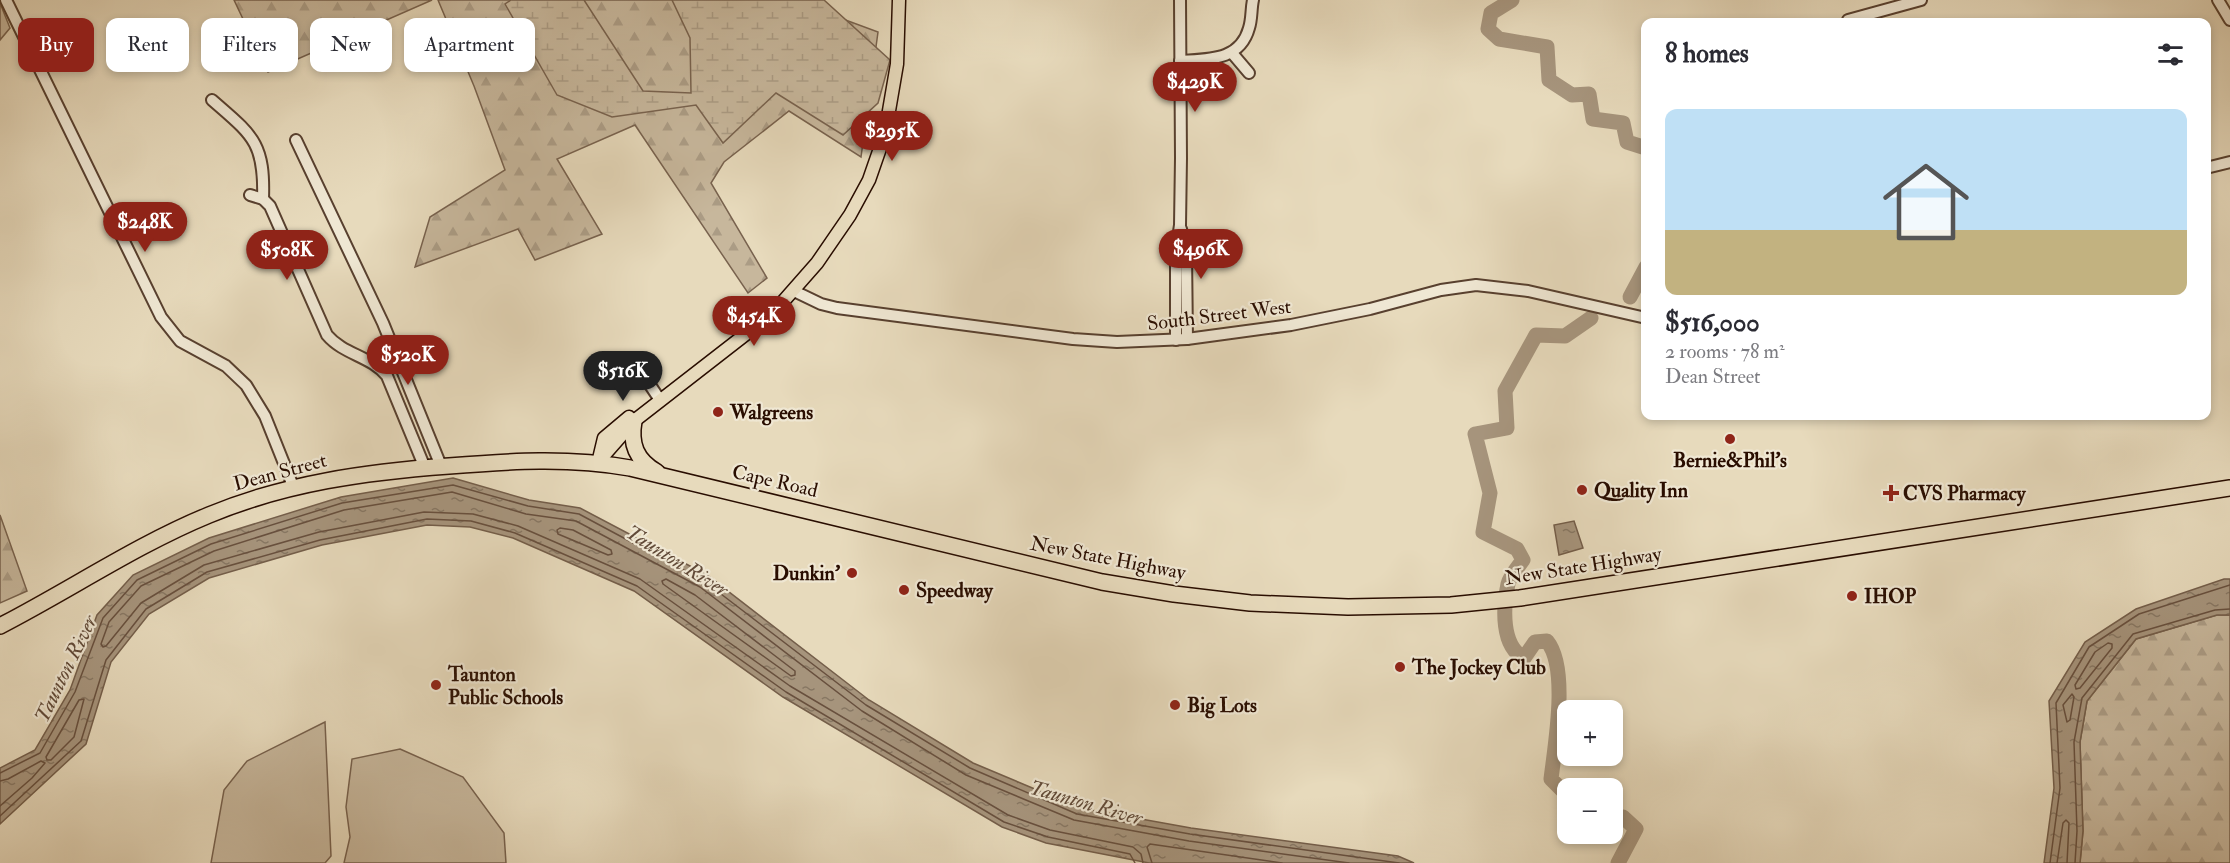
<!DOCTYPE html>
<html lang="en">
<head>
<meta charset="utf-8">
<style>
	body { margin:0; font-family:"IM FELL Double Pica",serif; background:#f7f7f7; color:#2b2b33; height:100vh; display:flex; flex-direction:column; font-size:22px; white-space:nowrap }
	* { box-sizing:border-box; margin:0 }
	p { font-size:20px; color:#7c7c81 }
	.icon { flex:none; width:33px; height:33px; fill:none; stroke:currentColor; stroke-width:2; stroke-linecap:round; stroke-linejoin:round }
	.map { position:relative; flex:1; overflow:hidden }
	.drawer { position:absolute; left:1641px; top:18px; width:570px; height:402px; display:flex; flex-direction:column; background:#fff; border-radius:12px; box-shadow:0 3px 9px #0003 }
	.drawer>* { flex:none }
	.top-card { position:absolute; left:18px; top:18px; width:570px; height:54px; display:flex; gap:12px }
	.fabs { position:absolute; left:1557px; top:700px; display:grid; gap:12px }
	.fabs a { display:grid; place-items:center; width:66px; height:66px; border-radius:12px; background:#fff; box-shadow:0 3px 9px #0003; font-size:30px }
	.price { position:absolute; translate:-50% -51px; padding:0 14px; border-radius:21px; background:#8f2418; color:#fff; font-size:20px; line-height:39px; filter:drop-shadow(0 2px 3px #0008) }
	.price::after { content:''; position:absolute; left:50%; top:36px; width:18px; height:14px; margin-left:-9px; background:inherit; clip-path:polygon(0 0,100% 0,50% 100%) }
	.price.on { background:#222; color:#fff }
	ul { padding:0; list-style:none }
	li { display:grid; align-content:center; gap:12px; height:318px; padding:0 24px }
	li+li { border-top:2px solid #e1e1e2 }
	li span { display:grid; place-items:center; height:186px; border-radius:12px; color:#555 }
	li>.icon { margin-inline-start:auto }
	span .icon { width:108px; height:108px; fill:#fffc; stroke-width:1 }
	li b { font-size:26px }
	h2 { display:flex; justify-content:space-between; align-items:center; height:72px; padding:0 24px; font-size:26px }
	.pill { padding:0 21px; border-radius:12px; background:#fff; box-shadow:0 3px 9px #0003; font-size:21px; line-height:54px }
	.pill.on { background:#8f2418; color:#fff }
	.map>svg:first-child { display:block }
</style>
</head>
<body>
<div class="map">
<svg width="2230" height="863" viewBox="0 0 2230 863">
	<defs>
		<pattern id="forest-firs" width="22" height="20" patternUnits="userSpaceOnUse" patternTransform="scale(1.5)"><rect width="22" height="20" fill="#c7b79c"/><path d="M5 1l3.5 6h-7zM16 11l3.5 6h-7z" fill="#ab9c85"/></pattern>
		<pattern id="wetland-marsh" width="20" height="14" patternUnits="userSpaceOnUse" patternTransform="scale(1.5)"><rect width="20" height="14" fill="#c7b79c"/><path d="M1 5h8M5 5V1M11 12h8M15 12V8" fill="none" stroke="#ab9c85"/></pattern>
		<pattern id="water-ripples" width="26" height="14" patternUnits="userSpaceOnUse" patternTransform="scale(1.5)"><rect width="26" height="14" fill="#a6947c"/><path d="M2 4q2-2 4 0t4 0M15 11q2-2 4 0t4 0" fill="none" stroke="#877763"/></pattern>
	</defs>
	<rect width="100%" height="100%" fill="#e7dabc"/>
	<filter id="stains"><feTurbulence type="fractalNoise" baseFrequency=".00333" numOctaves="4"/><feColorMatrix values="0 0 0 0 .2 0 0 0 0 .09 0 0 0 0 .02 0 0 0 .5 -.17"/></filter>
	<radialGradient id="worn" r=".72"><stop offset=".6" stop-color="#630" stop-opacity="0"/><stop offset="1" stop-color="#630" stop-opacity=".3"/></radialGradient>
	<!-- green -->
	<g fill="#c7b79c" stroke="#78624e" stroke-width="1.5">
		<polygon points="325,722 331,856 325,863 211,863 224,790 247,761"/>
		<polygon points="400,749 463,777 504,833 506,863 344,863 350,837 346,807 352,759"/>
	</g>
	<!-- forest -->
	<g fill="url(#forest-firs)" stroke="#78624e" stroke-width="1.5">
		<polygon points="234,0 432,0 268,72"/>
		<polygon points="438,0 813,0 813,8 878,32 861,157 789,111 724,162 711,183 767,278 748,293 635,125 557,159 602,234 535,260 518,229 415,267 430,217 505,170 474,86"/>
		<polygon points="0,3 10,28 0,40"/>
		<polygon points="0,515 27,591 0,603"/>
		<polygon points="2217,615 2230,615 2230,863 2080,863 2083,831 2080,742 2087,701 2136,639"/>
	</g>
	<!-- wetland -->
	<polygon fill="url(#wetland-marsh)" stroke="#78624e" stroke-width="1.5" points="511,0 584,0 643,91 691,93 690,38 672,0 824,0 890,60 878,103 843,135 776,93 723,143 696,105 612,117 557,95 505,4"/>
	<!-- water -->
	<g fill="url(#water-ripples)" stroke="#745e4a" stroke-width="1.5">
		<polygon points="453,478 529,500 580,508 707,575 869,700 973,763 1080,808 1191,828 1398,856 1414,863 1149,863 1046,843 1002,827 783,697 634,591 513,538 470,527 427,525 322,545 209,578 149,614 111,662 86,744 0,824 0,768 35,750 70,690 97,615 133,575 209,538 341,497"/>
		<polygon points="1574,521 1583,548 1559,555 1554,525"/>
		<polygon points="2224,579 2230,579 2230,615 2217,615 2136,639 2087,701 2080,742 2083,831 2080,863 2044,863 2054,788 2049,701 2085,642 2136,609"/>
	</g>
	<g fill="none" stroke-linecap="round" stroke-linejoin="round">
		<!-- shore -->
		<g stroke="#68503e" stroke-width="1.5">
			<polygon points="560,528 573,530 611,550 612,554 608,555 558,534 557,530"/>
			<polygon points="666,579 695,595 795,671 795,675 791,676 663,584 662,581"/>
			<polygon points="2108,643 2112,644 2112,648 2080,688 2076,689 2075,685 2095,652"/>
			<polygon points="2072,694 2074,697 2070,720 2067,722 2063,705"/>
			<polygon points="84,699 74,737 51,760 47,760 46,757 79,700"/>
			<polyline points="0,773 40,753 75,692 103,618 137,580 211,544 342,503 453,485 528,506 579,514 704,581 866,705 970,768 1077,814 1190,834 1399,863"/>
			<polyline points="0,781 8,779 41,761 45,763 32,778 0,806"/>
			<polyline points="0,816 81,741 106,660 146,609 207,572 320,540 427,519 471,521 515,533 637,586 786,692 1004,822 1048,837 1130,854 1135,863"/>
			<polyline points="1143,863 1141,854 1133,847 1050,830 1008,815 790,686 640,579 518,526 473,514 424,512 319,532 204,565 141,603 106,646 103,647 101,644 109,622 141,586 214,551 344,510 452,492 526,514 576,521 700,587 862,711 966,775 1074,820 1189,841 1349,863"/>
			<polyline points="1152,863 1147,847 1150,844 1282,863"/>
			<polyline points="2050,863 2060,788 2056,703 2089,647 2139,614 2230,585"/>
			<polyline points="2057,863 2063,823 2066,820 2069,823 2067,863"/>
			<polyline points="2075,863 2077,831 2074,742 2082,698 2133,634 2215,610 2230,609"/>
		</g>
		<!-- river -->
		<g stroke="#a6947c" stroke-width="15">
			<polyline points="1512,0 1491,13 1488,29 1499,39 1547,47 1549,80 1572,95 1589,94 1593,119 1623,123 1627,142 1646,148"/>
			<polyline points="1630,297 1646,267"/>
			<path d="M1568,796L1551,779C1555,745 1569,668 1547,641L1535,642L1524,658C1501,646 1503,608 1508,584C1510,576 1518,567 1523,560L1517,549L1483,532L1490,493L1475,434L1507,428L1505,391L1536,335L1565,336L1591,318"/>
			<polyline points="1612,821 1623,817 1636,829 1618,863"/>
		</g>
		<defs>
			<g id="minor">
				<polyline points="6,0 161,317 180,341 226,366 246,385 265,416 293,486"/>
				<polyline points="2218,0 2230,20"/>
				<polyline points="1848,20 1921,0"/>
				<polyline points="1232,53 1249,73"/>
				<path d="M1180,61C1208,59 1240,61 1249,28C1252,19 1251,9 1253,0"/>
				<path d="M212,100C252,135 265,142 263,199"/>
				<polyline points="296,140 383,323 441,466"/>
				<polyline points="2206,168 2230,162"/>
				<path d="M250,195L263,199L270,206L327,335C344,355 371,356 387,376L425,468"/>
				<polyline points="1181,229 1186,252 1187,339"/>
				<polyline points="794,291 821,304 837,308 1073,339 1117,342 1187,339 1291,325 1370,309 1441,290 1476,285 1528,291 1646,318"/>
				<polyline points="1176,340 1176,252 1180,225 1181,158 1180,0"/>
				<polyline points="640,370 658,397"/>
			</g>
			<g id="major">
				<polyline points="599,459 604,438 629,417"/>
				<polyline points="598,462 634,421 773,313 817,263 850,215 869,180 885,134 897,64 899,0"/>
			</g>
			<g id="highway">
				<path d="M634,421C630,444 636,460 657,472"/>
				<path d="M0,626C70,590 136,545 209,515C286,483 366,472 449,466C510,461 569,457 630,468L1102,582L1174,594L1250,603L1348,607L1451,605L1520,598L2230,488"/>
			</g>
		</defs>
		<!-- minor casing -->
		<use href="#minor" stroke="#58402f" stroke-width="14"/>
		<!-- major casing -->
		<use href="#major" stroke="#290d00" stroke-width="15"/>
		<!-- highway casing -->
		<use href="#highway" stroke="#290d00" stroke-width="18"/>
		<!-- minor -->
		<use href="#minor" stroke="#efe7d3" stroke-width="10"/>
		<!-- major -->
		<use href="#major" stroke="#e7dabc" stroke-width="12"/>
		<!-- highway -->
		<use href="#highway" stroke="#e7dabc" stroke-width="15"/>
	</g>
	<!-- markers -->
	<g fill="#8f2418" stroke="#efe7d3" stroke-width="2">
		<circle cx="718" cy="412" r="6"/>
		<circle cx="1730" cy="439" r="6"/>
		<circle cx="1582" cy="490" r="6"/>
		<path d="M1888 484h6v6h6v6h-6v6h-6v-6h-6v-6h6z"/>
		<circle cx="852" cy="573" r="6"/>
		<circle cx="904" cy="590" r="6"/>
		<circle cx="1852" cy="596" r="6"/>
		<circle cx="1400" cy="667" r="6"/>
		<circle cx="436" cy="685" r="6"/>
		<circle cx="1175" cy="705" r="6"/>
	</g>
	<g text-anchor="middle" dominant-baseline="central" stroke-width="4.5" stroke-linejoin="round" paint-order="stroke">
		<!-- street labels -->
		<g font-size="20" fill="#290d00" stroke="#efe7d3">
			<text transform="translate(1219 315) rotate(-7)">South Street West</text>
			<text transform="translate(280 472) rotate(-15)">Dean Street</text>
			<text transform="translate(775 481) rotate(13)">Cape Road</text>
			<text transform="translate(1108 558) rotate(11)">New State Highway</text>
			<text transform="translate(1583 566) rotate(-9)">New State Highway</text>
		</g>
		<!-- poi labels -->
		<g font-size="20" font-weight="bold" fill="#290d00" stroke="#efe7d3" text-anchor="start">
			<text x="730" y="412">Walgreens</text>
			<text x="1730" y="460" text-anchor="middle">Bernie&amp;Phil's</text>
			<text x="1594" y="490">Quality Inn</text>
			<text x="1903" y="493">CVS Pharmacy</text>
			<text x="840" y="573" text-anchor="end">Dunkin'</text>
			<text x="916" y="590">Speedway</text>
			<text x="1864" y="596">IHOP</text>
			<text x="1412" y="667">The Jockey Club</text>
			<text x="448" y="674">Taunton<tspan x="448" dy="23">Public Schools</tspan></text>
			<text x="1187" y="705">Big Lots</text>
		</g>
		<!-- water labels -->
		<g font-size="21" font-style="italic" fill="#614a38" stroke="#efe7d3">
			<text transform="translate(677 561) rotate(32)">Taunton River</text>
			<text transform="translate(66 669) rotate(-64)">Taunton River</text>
			<text transform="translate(1086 803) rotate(16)">Taunton River</text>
		</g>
	</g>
	<rect width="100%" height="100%" filter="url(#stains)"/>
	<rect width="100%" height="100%" fill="url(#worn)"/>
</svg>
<div class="fabs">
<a>+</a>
<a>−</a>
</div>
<b class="price" style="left:1195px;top:113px">$429K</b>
<b class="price" style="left:892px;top:162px">$295K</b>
<b class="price" style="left:145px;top:253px">$248K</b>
<b class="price" style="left:1201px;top:280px">$496K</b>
<b class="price" style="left:287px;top:281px">$508K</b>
<b class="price" style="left:754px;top:347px">$454K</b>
<b class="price" style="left:408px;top:386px">$520K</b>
<b class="price on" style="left:623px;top:402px">$516K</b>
<div class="top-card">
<a class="pill on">Buy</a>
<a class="pill">Rent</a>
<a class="pill">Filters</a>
<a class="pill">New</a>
<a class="pill">Apartment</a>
</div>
<section class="drawer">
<h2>8 homes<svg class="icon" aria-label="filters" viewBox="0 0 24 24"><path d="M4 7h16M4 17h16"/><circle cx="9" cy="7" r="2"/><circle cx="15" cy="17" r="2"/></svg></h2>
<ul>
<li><span style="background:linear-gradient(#bfe0f5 65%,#c2b280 0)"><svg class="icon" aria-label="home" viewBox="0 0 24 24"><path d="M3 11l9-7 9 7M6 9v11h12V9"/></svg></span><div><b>$516,000</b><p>2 rooms · 78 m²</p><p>Dean Street</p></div></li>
</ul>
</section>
</div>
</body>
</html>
